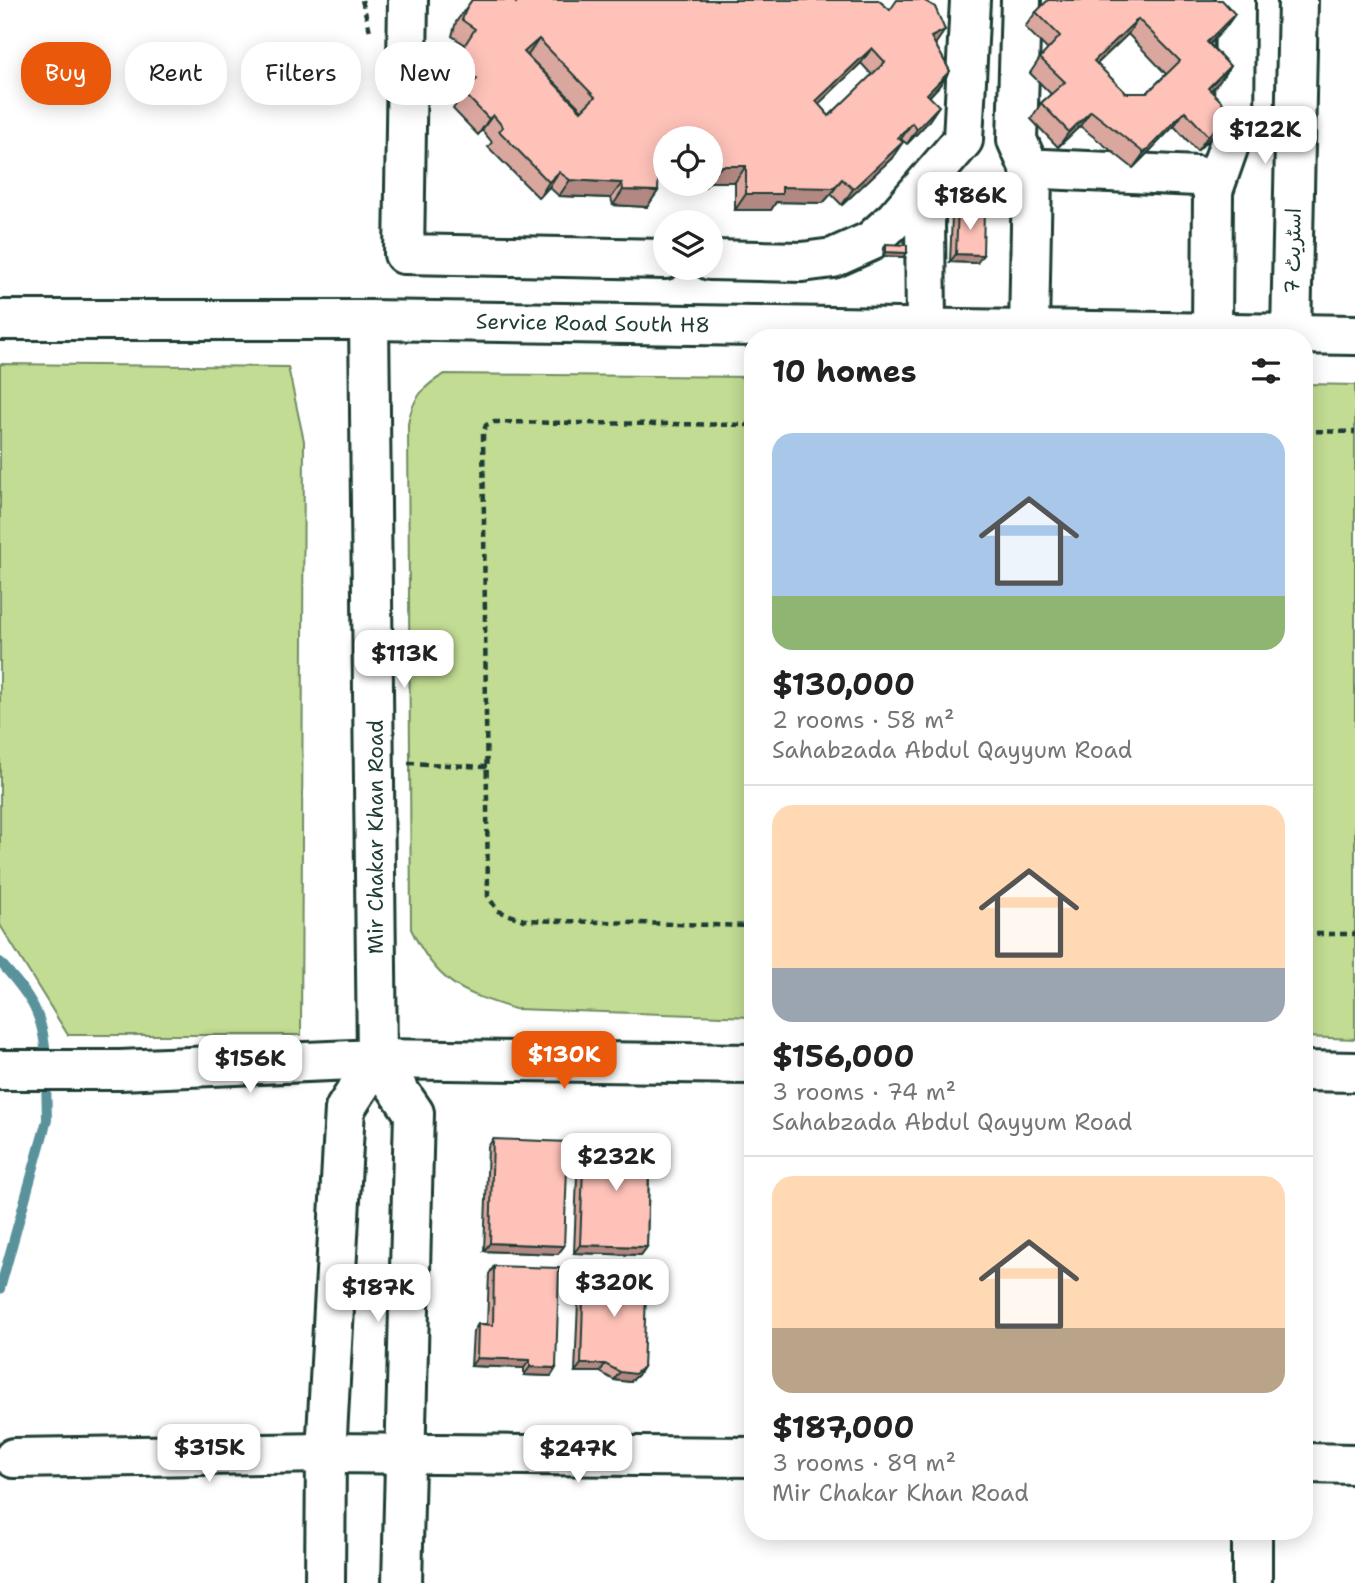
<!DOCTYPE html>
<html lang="en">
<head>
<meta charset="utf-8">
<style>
	body { margin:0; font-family:"Shantell Sans","Playpen Sans Arabic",sans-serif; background:#f2f2f2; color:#222; height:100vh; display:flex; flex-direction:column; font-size:26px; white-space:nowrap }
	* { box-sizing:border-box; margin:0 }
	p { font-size:23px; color:#767676 }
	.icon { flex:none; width:38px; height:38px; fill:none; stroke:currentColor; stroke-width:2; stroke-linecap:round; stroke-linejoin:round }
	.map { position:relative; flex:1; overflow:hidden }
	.sheet { position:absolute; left:744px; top:329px; width:569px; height:1211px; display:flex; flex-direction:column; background:#fff; border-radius:28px; box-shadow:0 4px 18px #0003 }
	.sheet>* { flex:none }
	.top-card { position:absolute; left:21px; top:42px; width:618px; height:63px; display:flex; gap:14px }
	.buttons { position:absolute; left:653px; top:126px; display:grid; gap:14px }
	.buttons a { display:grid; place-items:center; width:70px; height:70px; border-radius:50%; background:#fff; box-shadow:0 4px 18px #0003; font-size:35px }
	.price { position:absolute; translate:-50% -60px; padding:0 16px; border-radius:14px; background:#fff; color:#222; font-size:23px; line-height:46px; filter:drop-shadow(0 2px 4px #0008) }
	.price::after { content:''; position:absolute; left:50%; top:42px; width:21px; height:16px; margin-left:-10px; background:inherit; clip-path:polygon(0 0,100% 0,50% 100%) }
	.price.on { background:#ea580c; color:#fff }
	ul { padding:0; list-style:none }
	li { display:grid; align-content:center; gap:14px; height:371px; padding:0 28px }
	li+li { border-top:2px solid #e0e0e0 }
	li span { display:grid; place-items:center; height:217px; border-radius:21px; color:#555 }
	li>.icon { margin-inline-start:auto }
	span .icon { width:126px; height:126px; fill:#fffc; stroke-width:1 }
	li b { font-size:30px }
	h2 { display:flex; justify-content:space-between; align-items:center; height:84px; padding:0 28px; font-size:30px }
	.tag { padding:0 24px; border-radius:28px; background:#fff; box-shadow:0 4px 18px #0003; font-size:24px; line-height:63px }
	.tag.on { background:#ea580c; color:#fff }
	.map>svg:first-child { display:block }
</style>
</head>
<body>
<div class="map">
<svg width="1355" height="1583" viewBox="0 0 1355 1583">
	<rect width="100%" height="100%" fill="#fff"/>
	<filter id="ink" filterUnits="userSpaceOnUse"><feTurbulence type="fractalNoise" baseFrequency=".0143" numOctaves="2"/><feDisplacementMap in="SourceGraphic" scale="14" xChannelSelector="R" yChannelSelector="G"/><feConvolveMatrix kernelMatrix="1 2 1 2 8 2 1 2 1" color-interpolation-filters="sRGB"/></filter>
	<g filter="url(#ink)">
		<!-- green -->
		<g fill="#c2dc93" stroke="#708c64" stroke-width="2">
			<polygon points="0,364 288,367 304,441 301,1035 68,1035 0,925"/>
			<path d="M445,374L752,377V1017L515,1009C460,992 437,983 411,929L408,424C412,399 424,385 445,374Z"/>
			<polygon points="1304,384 1355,385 1355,1039 1304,1037"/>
		</g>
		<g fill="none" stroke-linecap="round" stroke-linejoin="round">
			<!-- stream -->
			<g stroke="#5a929c" stroke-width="10">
				<path d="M0,962C31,997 45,1015 46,1063"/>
				<polyline points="0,1289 47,1120 46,1078"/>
			</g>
			<defs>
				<g id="minor">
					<polyline points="408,0 404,254 665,259"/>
					<polyline points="1021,0 1017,140 1032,174 1029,330"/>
					<polyline points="1032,174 1044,169 1197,176 1209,182 1213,191"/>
					<polyline points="914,198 920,203 925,216 926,329"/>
					<polyline points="710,260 802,262 833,258 871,241 895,219 963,140 970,0"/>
					<path id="s1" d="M0,320H369L1355,335"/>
					<polyline points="1212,332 1213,191 1234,131 1235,0"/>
					<polyline points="1291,334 1298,0"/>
					<polyline points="377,1059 414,1113 402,1583"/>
					<polyline points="0,1070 120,1070 377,1059 752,1064"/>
					<polyline points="1304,1071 1355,1072"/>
					<polyline points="14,1458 326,1453 752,1457"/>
					<polyline points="1304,1463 1355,1464"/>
					<polyline points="325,1583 326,1453 345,1109 377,1059 369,320"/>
					<polyline points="1252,1583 1252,1531"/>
				</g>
			</defs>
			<!-- minor casing -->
			<use href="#minor" stroke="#1f3d34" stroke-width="44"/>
			<!-- path -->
			<g stroke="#1f3d34" stroke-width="4.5" stroke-dasharray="7 5" stroke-linecap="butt">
				<polyline points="362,0 370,31"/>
				<polyline points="752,425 494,422 486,425 483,433 488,896 498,911 524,920 752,926"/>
				<polyline points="1304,431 1355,432"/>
				<polyline points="408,763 487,767"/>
				<polyline points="1304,934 1355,934"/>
			</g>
			<!-- minor -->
			<use href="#minor" stroke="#fff" stroke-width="38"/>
		</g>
		<!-- wall -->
		<g fill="#daa79f" stroke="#1f3d34" stroke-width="2" fill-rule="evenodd">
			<path d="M472,0H878L890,10L945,30L935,44L950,71L939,86L929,97L928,122L907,144L901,139L892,158L842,205L831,194L823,203L776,202L771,210H735V182L711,181L710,138L658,180V191L647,207L613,205L611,198L559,196L549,187L539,198L488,147L492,142L482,130L478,135L453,109L464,93L444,75L464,44L452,36L456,22ZM527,55L582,110L581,111ZM861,63L872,75L829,116L818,104Z"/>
			<path d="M1036,12L1235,14L1224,29L1210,44L1230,66L1219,82L1211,90L1221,127L1197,151L1174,126L1133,168L1080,126L1058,147L1031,119L1041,103L1051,94L1030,73L1040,58L1048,50L1025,27ZM1128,34L1166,74L1147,93H1126L1097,64Z"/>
			<polygon points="958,208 977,263 950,262 952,216"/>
			<polygon points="886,244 904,257 883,256 884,248"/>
			<polygon points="493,1139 564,1246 558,1254 484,1251 488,1147"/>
			<polygon points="584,1142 654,1173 649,1173 647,1247 641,1255 574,1253 578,1150"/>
			<polygon points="494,1266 556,1368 551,1376 524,1375 524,1368 471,1366 473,1332 478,1324 487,1324 489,1274"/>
			<polygon points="584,1269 638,1375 630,1382 614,1380 600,1372 575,1372 579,1278"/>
		</g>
		<!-- shaded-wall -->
		<g fill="#b28882" stroke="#1f3d34" stroke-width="2">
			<polygon points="1235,14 1224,29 1197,57 1207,42"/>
			<polygon points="1138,19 1128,34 1083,77 1094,61"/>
			<polygon points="945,30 934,46 931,37"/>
			<polygon points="539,39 528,55 514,67 524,52"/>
			<polygon points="872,48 861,63 805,117 816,101"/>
			<polygon points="1230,66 1219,82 1198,103 1208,88"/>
			<polygon points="950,71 939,86 916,110 927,94"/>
			<polygon points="939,106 928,122 907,144 917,129"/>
			<polygon points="1091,111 1080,126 1058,147 1069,132"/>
			<polygon points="1185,111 1174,126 1133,168 1144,153"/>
			<polygon points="1232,112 1221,127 1197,151 1208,136"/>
			<polygon points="493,115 482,130 478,135 489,119"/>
			<polygon points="912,123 901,139 887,153 898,138"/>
			<polygon points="903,142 892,158 842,205 853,189"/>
			<polygon points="659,164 665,164 665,180 648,180"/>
			<polygon points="722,166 746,166 735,182 710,182 710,172"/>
			<polygon points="559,172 549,187 539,198 549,182"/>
			<polygon points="842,179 831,194 823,203 776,202 771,210 735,210 746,194 782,187"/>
			<polygon points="570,180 622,183 611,198 559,196"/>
			<polygon points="675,184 708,184 705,187 674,186"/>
			<polygon points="623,190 658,191 647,207 613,205"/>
			<polygon points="886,252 907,253 904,257 883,256"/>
			<polygon points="956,254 983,255 977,263 950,262"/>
			<polygon points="649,1165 659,1165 654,1173 644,1173"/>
			<polygon points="490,1243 564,1246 558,1254 484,1251"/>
			<polygon points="580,1245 647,1247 641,1255 574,1253"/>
			<polygon points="477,1358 530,1360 524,1368 471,1366"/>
			<polygon points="581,1364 605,1364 600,1372 575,1372"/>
			<polygon points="530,1367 556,1368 551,1376 524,1375"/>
			<polygon points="643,1367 638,1375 630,1382 614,1380 620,1372"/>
		</g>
		<!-- building -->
		<g fill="#fec2b9" stroke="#1f3d34" stroke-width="2" fill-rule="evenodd">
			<path d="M472,0H514L516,3L519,0H878L890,10L897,0H923L935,7L945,30L931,37L950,71L927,94L939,106L917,129L912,123L898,138L903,142L853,189L842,179L834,188L782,187V194H746V166H722L716,172H710V138H665V164H659L658,191L623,190L622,183L570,180L559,172L549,182L499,131L503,127L493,115L489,119L464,93L477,79L455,60L475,29L462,20L467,7ZM539,39L595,97L581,111L524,52ZM872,48L885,62L829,116L816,101Z"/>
			<path d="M1048,0H1222L1235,14L1207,42L1230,66L1208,88L1232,112L1208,136L1185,111L1144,153L1091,111L1069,132L1041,103L1065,82L1040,58L1060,36L1036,12ZM1138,19L1180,61L1147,93H1126L1094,61Z"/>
			<polygon points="958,208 984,209 983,255 956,254"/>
			<polygon points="886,244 907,245 907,253 886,252"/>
			<polygon points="493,1139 568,1142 564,1246 490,1243"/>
			<polygon points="584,1142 660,1144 659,1165 649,1165 647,1247 580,1245"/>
			<polygon points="494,1266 559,1268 556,1368 530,1367 530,1360 477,1358 478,1324 493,1325"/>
			<polygon points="584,1269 647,1272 643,1367 635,1374 620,1372 605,1364 581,1364"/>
		</g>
	</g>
	<g text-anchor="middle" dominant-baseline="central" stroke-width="5" stroke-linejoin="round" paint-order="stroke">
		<!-- street labels -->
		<g font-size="21" fill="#1f3d34" stroke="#fff">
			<text transform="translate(1293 251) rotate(-89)">اسٹریٹ 7</text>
			<text stroke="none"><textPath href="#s1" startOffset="593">Service Road South H8</textPath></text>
			<text transform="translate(376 837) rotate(-90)">Mir Chakar Khan Road</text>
		</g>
	</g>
</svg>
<div class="buttons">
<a><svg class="icon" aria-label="locate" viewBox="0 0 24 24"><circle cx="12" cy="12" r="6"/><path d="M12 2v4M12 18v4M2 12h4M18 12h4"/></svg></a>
<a><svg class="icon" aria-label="layers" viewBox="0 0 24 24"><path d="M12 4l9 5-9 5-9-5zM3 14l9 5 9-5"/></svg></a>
</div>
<b class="price" style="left:1265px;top:166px">$122K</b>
<b class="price" style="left:970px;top:232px">$186K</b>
<b class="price" style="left:404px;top:690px">$113K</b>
<b class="price on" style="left:564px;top:1091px">$130K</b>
<b class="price" style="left:250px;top:1095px">$156K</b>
<b class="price" style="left:616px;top:1193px">$232K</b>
<b class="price" style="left:614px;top:1319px">$320K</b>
<b class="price" style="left:378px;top:1324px">$187K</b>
<b class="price" style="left:209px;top:1484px">$315K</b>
<b class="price" style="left:578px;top:1485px">$247K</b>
<div class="top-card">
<a class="tag on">Buy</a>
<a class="tag">Rent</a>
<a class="tag">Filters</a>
<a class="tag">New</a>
</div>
<section class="sheet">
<h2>10 homes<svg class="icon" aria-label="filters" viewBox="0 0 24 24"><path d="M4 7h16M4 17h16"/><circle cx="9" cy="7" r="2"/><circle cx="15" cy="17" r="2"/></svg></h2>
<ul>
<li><span style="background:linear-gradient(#a9c7e8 75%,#8fb573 0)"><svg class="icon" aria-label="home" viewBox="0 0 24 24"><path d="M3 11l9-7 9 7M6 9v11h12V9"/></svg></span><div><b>$130,000</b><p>2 rooms · 58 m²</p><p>Sahabzada Abdul Qayyum Road</p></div></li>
<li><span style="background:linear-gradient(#ffd9b3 75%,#9aa5b1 0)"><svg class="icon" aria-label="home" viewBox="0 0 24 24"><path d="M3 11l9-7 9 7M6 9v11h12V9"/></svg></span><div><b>$156,000</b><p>3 rooms · 74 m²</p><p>Sahabzada Abdul Qayyum Road</p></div></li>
<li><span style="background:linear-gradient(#ffd9b3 70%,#b9a48a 0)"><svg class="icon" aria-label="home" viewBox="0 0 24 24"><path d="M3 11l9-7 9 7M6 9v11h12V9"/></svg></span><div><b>$187,000</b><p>3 rooms · 89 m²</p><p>Mir Chakar Khan Road</p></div></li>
</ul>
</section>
</div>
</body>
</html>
